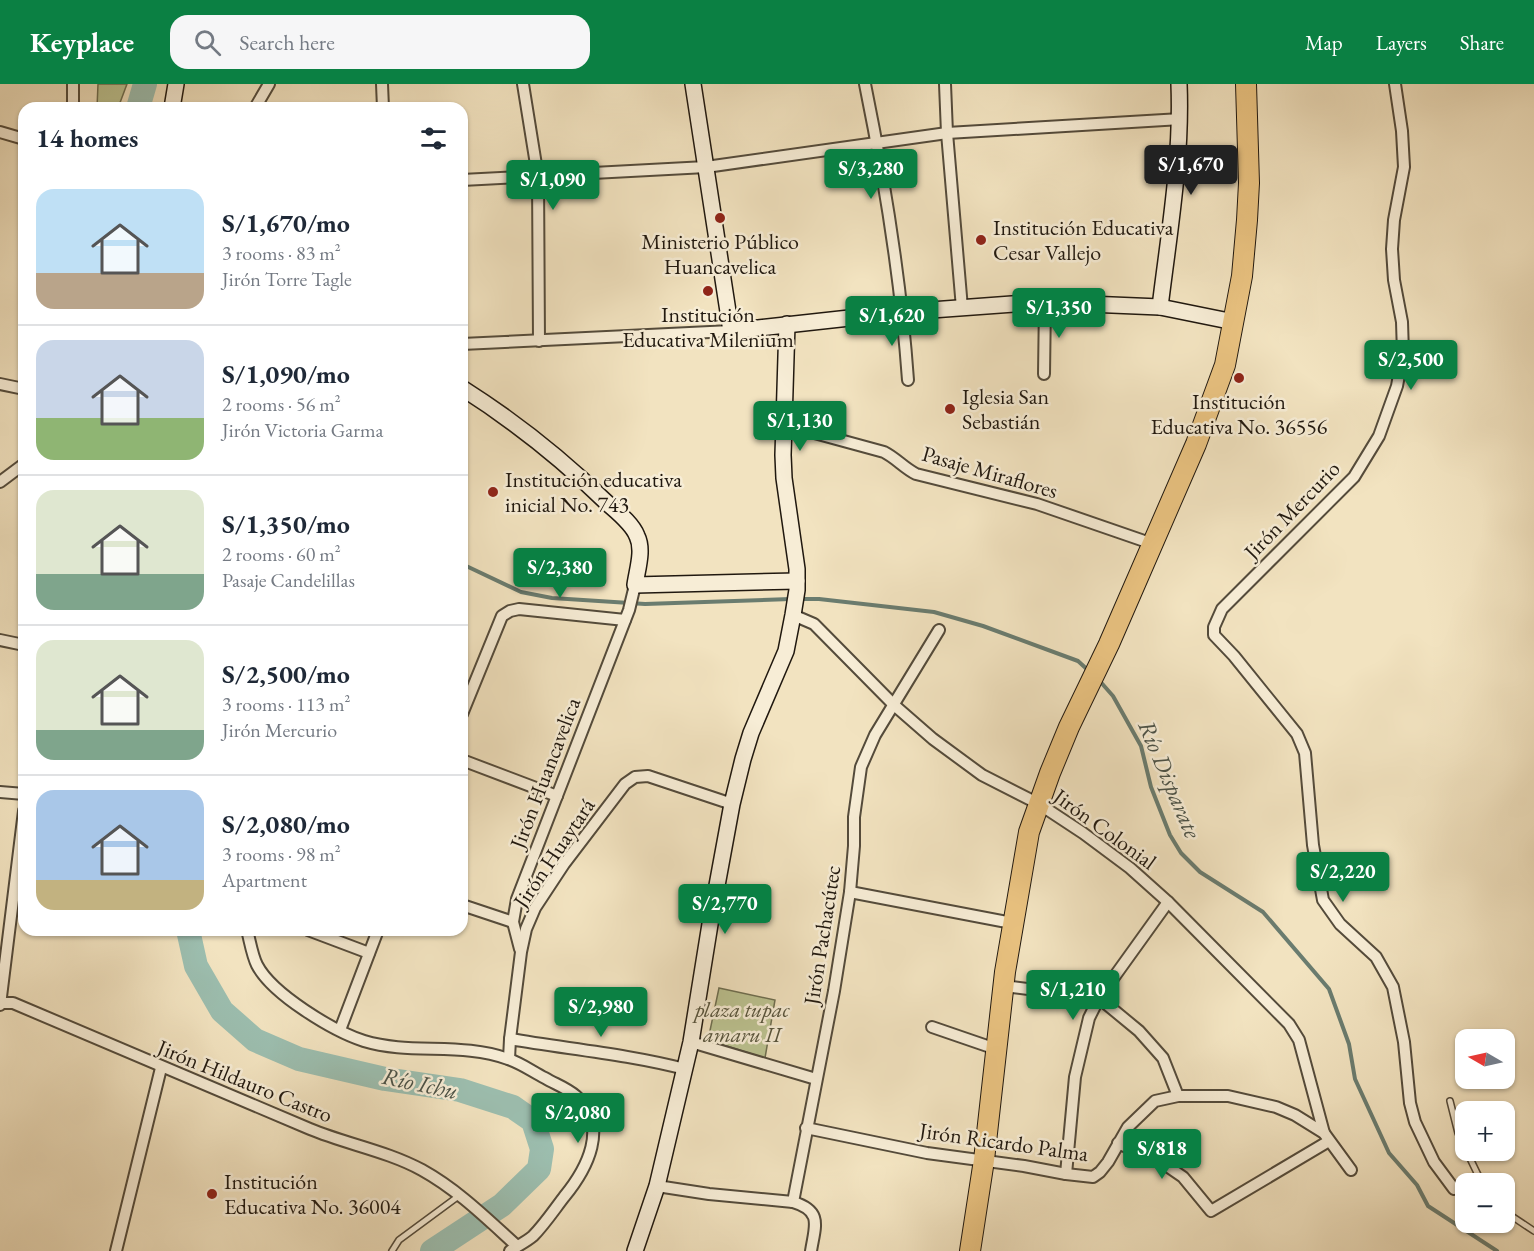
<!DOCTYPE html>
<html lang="en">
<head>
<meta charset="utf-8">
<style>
	body { margin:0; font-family:"EB Garamond",serif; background:#f6f6f7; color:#1f2937; height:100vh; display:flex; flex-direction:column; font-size:22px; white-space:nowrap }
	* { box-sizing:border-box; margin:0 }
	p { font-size:20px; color:#747a83 }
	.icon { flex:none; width:33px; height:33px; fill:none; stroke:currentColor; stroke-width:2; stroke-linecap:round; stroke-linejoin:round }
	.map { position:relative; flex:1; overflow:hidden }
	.details { position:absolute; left:18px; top:18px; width:450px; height:834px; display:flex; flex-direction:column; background:#fff; border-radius:18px; box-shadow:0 2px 4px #0004 }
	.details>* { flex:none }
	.needle { width:39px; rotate:279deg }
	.fabs { position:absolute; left:1455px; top:945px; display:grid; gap:12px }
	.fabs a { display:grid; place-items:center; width:60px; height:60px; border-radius:12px; background:#fff; box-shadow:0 2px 4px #0004; font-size:30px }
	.price { position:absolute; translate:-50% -51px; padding:0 14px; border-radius:6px; background:#0b8043; color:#fff; font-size:20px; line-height:39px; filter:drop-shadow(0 2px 3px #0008) }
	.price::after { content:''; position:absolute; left:50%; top:36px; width:18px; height:14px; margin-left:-9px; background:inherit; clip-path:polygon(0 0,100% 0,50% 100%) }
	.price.on { background:#222; color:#fff }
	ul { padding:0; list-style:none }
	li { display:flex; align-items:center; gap:18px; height:150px; padding:0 18px }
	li+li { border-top:2px solid #e0e1e3 }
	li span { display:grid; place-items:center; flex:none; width:168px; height:120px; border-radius:18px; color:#555 }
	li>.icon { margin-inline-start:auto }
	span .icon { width:72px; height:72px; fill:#fffc; stroke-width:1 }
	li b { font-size:26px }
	h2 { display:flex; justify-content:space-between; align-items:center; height:72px; padding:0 18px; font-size:26px }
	header { display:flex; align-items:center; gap:36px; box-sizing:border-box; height:84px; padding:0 30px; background:#0b8043; color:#fff }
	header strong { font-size:28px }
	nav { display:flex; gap:33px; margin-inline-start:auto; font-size:21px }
	.search { width:420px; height:54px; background:#f6f6f7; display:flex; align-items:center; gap:15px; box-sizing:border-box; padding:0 21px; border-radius:18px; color:#747a83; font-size:22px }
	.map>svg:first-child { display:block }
</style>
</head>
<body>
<header>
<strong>Keyplace</strong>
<div class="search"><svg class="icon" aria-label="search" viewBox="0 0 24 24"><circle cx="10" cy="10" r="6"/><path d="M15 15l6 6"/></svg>Search here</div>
<nav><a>Map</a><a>Layers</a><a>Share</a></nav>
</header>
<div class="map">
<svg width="1534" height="1167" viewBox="0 0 1534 1167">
	<rect width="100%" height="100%" fill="#f2e3c0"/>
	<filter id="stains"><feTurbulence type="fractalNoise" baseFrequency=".00333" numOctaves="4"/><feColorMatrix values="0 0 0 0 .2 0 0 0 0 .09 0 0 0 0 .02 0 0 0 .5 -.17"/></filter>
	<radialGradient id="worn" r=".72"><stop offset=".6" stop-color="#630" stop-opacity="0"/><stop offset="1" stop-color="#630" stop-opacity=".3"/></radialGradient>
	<!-- green -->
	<g fill="#bcc391" stroke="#6e6e50" stroke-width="1.5">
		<polygon points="98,0 127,0 118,24 97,24"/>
		<polygon points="719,904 775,916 765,974 708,956"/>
	</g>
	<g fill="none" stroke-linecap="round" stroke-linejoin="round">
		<!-- stream -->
		<g stroke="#6a7c6f" stroke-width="4">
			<polyline points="462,480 521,508 552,514 645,520 791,515"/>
			<polyline points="799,515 819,515 934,528 983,542 1078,577 1090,588"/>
			<polyline points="1098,595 1113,612 1141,662 1151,703 1170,751 1181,769 1200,788 1263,828 1329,905 1349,960 1355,995 1389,1069 1417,1101 1428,1122 1497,1167"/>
		</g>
		<!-- river -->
		<g stroke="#9cbeaf" stroke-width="24">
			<polyline points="138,24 145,0"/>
			<polyline points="188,846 196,882 222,927 255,956 299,975 385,995 460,1006 513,1023 533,1037 542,1065 539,1085 502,1121 432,1167"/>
		</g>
		<defs>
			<g id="lane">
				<polyline points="1450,1017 1458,1049 1466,1066"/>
				<polyline points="1466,1066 1478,1091 1484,1100"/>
				<polyline points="1454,1105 1478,1091"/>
				<polyline points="1504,1127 1534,1147"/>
				<polyline points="392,1167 399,1156 460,1111"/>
			</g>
			<g id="street">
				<polyline points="382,0 383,24"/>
				<polyline points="523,0 538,93 539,257"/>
				<path d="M865,0C885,98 901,197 908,296"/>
				<polyline points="945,0 947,49 962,224"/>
				<polyline points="1395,0 1402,47 1404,83 1394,136 1392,165 1394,196 1402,238 1403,269 1397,302 1379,352 1354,393 1222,525 1214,543 1214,551 1234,572 1297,650 1305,669 1313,761 1323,816 1340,840 1376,873 1393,903 1404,958 1410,1019 1415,1038 1434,1078 1454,1105"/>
				<polyline points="73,24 73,0"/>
				<polyline points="255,24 269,0"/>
				<polyline points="0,48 24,55"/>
				<polyline points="462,96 706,83 947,49 1181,35"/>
				<polyline points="462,260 731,247"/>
				<polyline points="1044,290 1045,218"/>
				<polyline points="0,300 24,305"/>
				<path d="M785,341L884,368C896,374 904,384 916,390L1037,420L1153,460"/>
				<polyline points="0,398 24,380"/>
				<polyline points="793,531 814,540 894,621 933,655 982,691 1039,720 1083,749 1130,784 1168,818 1289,940 1299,956 1324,1049"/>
				<polyline points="0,556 24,561"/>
				<polyline points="462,630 502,532 510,527 519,525 625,536"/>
				<polyline points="462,676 557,712"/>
				<polyline points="0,708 24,710"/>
				<polyline points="850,808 1012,839"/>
				<polyline points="462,821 513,838"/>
				<path d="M247,846C250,857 252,871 257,881C272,910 333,947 364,957C410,971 462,958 508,975C521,979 533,988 545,994C555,1000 567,1004 576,1012C610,1042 587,1085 564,1113C554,1126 544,1141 533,1152C526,1158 517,1162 510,1167"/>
				<polyline points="308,846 369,869"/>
				<polyline points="520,865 513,838 517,815 629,526 635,501"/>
				<polyline points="1004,902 1099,914 1139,947 1163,974 1178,1012"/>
				<path d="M0,919H13C112,962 211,1004 310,1045C346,1060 387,1067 422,1086C458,1106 486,1134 517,1162"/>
				<polyline points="0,921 24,727"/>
				<polyline points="932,943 996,965"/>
				<polyline points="340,946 378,846"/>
				<path d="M510,955C568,965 627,970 685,985"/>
				<polyline points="691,958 816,995"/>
				<polyline points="509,975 510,955 521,868 526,845 535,824 564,780 625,700 635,693 648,692 732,720"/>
				<polyline points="806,1044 927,1069 1024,1082 1066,1090 1093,1093 1100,1088 1108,1078 1128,1043 1155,1017 1178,1012 1228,1012 1276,1023 1295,1031 1324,1049 1351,1086"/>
				<polyline points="1118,1059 1167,1082 1183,1093 1211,1127 1329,1057"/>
				<polyline points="1066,1090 1075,993 1089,934 1099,914 1168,818"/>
				<polyline points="657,1102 709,1110 793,1118"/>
				<polyline points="116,1167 161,984"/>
				<path d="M811,1167C815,1142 823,1127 793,1118L834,907L850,808L854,762V733L861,683L875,651L939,546"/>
			</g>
			<g id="secondary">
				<polyline points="693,0 731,247 904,228 1040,218 1160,223 1234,238"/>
				<polyline points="172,24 176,0"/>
				<path d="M1160,223C1169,149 1182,75 1179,0"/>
				<path d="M462,304C514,337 562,375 606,418C616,427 632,439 637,452C644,466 637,486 635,501L797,497"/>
				<polyline points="635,1167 657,1102 691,958 711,834 732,720 743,675 751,649 786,567 793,531 797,506 797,485 784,394 783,371 787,240"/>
			</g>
			<polyline id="highway" points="970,1167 984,1076 1005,888 1029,748 1050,689 1069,643 1109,560 1196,360 1225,281 1242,192 1247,136 1249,99 1246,0"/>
		</defs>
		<!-- lane casing -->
		<use href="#lane" stroke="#544b3b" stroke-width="8"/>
		<!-- street casing -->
		<use href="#street" stroke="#544b3b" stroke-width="14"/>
		<!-- secondary casing -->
		<use href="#secondary" stroke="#20180f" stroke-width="18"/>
		<!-- highway casing -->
		<use href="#highway" stroke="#20180f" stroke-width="22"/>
		<!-- lane -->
		<use href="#lane" stroke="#f7edd6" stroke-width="5"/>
		<!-- street -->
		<use href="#street" stroke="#f7edd6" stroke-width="10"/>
		<!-- secondary -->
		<use href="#secondary" stroke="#f7edd6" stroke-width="15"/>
		<!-- highway -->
		<use href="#highway" stroke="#e9c280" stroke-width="20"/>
	</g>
	<!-- markers -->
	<g fill="#8f2418" stroke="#f7edd6" stroke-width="2">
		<circle cx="720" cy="134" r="6"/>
		<circle cx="981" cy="156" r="6"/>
		<circle cx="708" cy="207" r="6"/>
		<circle cx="1239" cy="294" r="6"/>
		<circle cx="950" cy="325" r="6"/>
		<circle cx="493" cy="408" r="6"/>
		<circle cx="212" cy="1110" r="6"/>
	</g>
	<g text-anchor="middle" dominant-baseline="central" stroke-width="5" stroke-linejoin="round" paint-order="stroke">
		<!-- poi labels -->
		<g font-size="22" fill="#20180f" stroke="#f7edd6" text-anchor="start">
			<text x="993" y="143">Institución Educativa<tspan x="993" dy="25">Cesar Vallejo</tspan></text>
			<text x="720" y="157" text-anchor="middle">Ministerio Público<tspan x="720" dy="25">Huancavelica</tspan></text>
			<text x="708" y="230" text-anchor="middle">Institución<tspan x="708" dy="25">Educativa Milenium</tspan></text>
			<text x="962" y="312">Iglesia San<tspan x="962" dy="25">Sebastián</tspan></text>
			<text x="1239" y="317" text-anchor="middle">Institución<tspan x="1239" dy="25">Educativa No. 36556</tspan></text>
			<text x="505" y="395">Institución educativa<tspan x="505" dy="25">inicial No. 743</tspan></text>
			<text x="224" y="1097">Institución<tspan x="224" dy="25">Educativa No. 36004</tspan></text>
		</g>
		<!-- street labels -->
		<g font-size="22" fill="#20180f" stroke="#f7edd6">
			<text transform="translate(990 388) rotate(16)">Pasaje Miraflores</text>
			<text transform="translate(1292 426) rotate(-46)">Jirón Mercurio</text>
			<text transform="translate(545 689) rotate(-69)">Jirón Huancavelica</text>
			<text transform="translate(1105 745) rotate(36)">Jirón Colonial</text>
			<text transform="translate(554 769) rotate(-56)">Jirón Huaytará</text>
			<text transform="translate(822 851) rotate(-81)">Jirón Pachacútec</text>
			<text transform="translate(245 997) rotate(22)">Jirón Hildauro Castro</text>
			<text transform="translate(1004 1058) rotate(8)">Jirón Ricardo Palma</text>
		</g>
		<!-- park labels -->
		<g font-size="22" font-style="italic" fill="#57543c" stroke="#f7edd6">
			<text x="742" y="925">plaza tupac<tspan x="742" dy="25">amaru II</tspan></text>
		</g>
		<!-- water labels -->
		<g font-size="24" font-style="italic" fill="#4b5247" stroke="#f7edd6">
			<text transform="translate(1170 695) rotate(67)">Río Disparate</text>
			<text transform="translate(420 999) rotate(12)">Río Ichu</text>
		</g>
	</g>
	<rect width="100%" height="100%" filter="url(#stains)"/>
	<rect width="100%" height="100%" fill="url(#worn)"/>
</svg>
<div class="fabs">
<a><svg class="needle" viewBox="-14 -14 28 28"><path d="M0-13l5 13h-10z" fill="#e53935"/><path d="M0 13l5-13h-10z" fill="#747a83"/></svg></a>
<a>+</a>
<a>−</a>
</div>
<b class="price on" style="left:1191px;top:112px">S/1,670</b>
<b class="price" style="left:871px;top:116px">S/3,280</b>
<b class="price" style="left:553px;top:127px">S/1,090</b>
<b class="price" style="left:1059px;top:255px">S/1,350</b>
<b class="price" style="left:892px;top:263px">S/1,620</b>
<b class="price" style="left:1411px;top:307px">S/2,500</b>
<b class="price" style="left:800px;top:368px">S/1,130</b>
<b class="price" style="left:560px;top:515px">S/2,380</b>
<b class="price" style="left:1343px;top:819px">S/2,220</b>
<b class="price" style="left:725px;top:851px">S/2,770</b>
<b class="price" style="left:1073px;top:937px">S/1,210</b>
<b class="price" style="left:601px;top:954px">S/2,980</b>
<b class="price" style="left:578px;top:1060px">S/2,080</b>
<b class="price" style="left:1162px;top:1096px">S/818</b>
<section class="details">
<h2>14 homes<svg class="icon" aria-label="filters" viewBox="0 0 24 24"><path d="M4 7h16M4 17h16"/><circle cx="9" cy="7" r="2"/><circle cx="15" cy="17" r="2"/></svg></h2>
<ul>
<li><span style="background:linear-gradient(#bfe0f5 70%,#b9a48a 0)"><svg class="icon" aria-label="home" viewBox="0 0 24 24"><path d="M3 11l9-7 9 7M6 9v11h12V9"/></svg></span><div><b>S/1,670/mo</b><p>3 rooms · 83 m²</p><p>Jirón Torre Tagle</p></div></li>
<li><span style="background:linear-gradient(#c9d6e8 65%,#8fb573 0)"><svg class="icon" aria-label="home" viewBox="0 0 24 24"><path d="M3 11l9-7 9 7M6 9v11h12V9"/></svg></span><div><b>S/1,090/mo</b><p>2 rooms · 56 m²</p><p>Jirón Victoria Garma</p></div></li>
<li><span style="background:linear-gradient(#dfe7d0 70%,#7fa58c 0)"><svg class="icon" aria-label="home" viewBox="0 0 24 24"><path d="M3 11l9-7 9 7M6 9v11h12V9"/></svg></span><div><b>S/1,350/mo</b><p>2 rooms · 60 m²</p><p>Pasaje Candelillas</p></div></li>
<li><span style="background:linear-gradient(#dfe7d0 75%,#7fa58c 0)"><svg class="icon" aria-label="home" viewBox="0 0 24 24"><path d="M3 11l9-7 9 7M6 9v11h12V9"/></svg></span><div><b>S/2,500/mo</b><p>3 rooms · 113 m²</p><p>Jirón Mercurio</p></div></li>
<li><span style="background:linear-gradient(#a9c7e8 75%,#c2b280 0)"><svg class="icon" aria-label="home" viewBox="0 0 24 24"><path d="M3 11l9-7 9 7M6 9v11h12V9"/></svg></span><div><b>S/2,080/mo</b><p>3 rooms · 98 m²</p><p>Apartment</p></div></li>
</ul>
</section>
</div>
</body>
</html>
